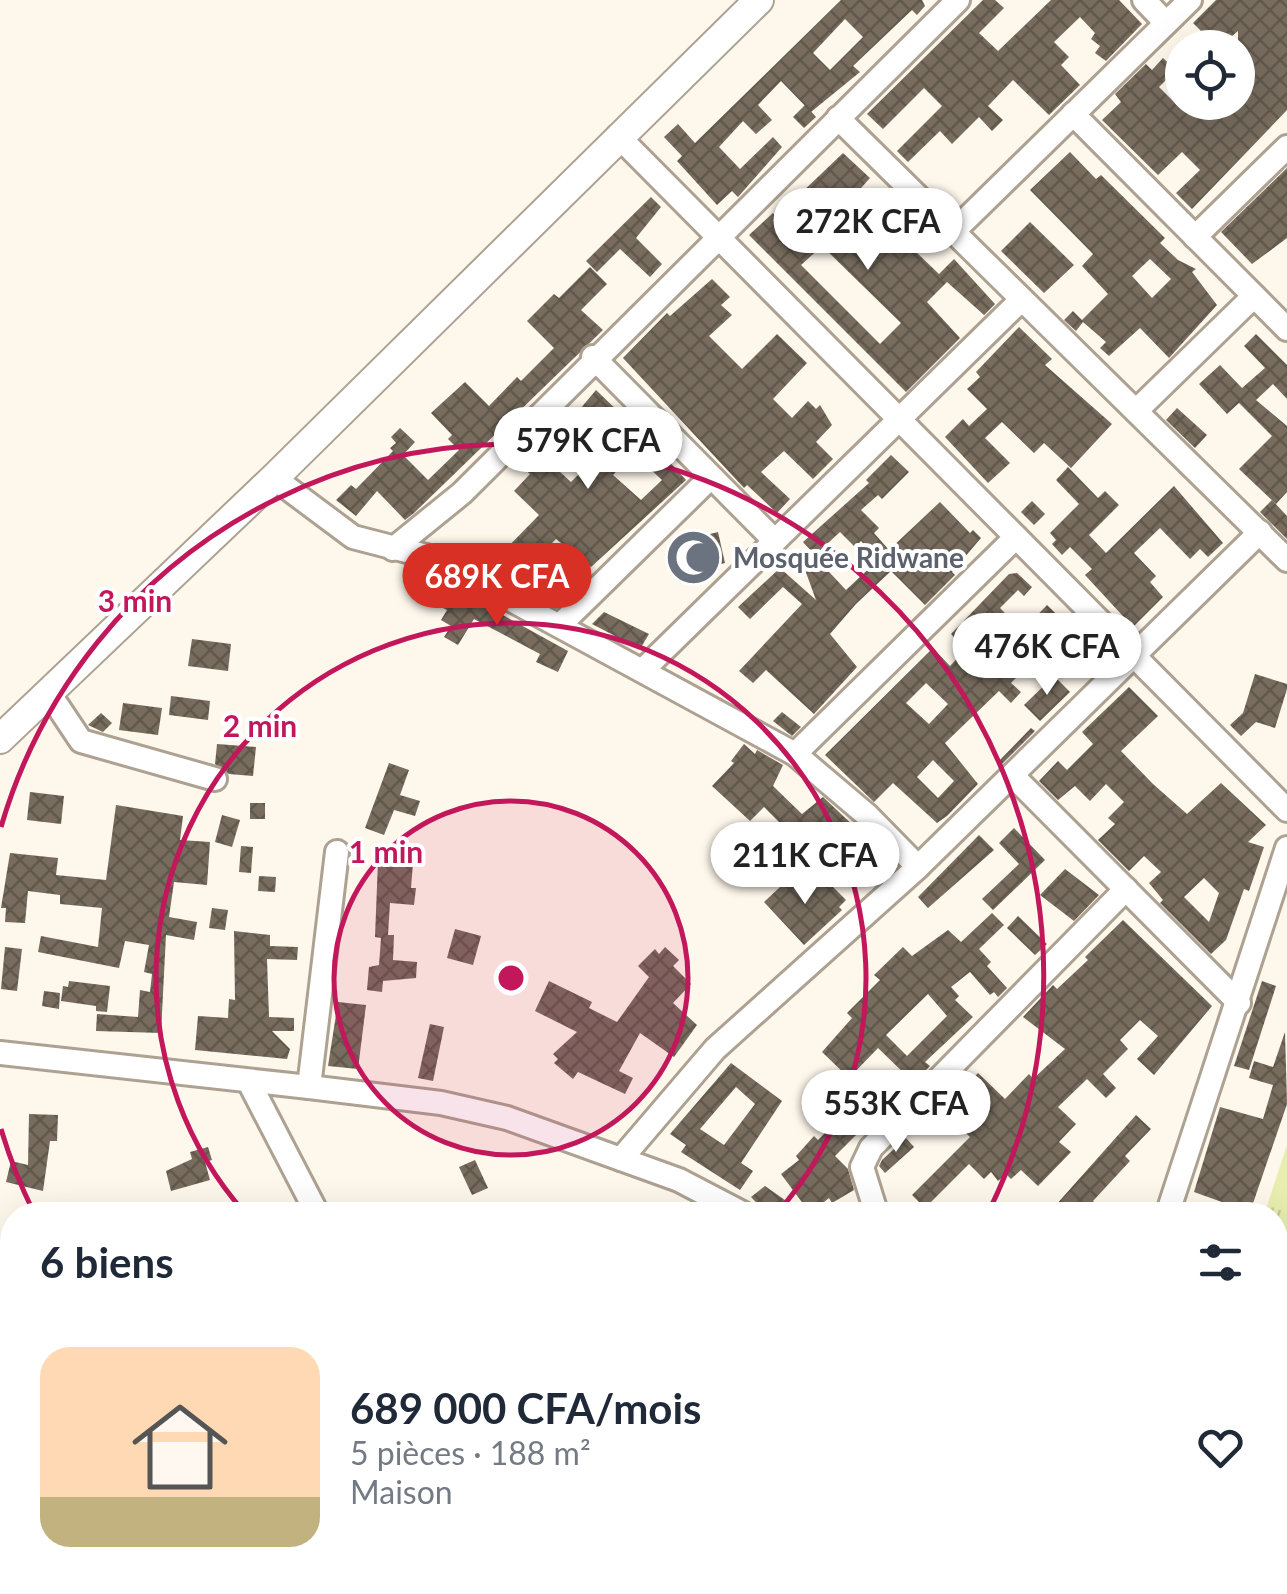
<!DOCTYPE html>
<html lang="fr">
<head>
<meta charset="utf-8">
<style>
	body { margin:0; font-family:Lato,sans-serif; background:#f6f6f7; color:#1f2937; height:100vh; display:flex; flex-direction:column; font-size:38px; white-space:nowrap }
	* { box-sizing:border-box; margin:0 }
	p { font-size:32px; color:#747a83 }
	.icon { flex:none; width:55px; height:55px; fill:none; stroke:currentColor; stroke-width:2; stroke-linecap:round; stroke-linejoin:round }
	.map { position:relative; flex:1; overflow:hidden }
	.panel { position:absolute; left:0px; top:1202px; width:1288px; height:392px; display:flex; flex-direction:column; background:#fff; border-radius:40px 40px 0 0; box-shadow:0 10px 40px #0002 }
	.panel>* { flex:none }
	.fabs { position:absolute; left:1165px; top:30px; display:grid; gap:20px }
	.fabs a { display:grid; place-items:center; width:90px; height:90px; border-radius:50%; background:#fff; box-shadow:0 10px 40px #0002; font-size:50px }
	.price { position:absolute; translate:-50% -85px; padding:0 22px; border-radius:35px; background:#fff; color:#222; font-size:32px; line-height:65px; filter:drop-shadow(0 2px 5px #0008) }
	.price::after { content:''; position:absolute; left:50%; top:60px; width:30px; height:22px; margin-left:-15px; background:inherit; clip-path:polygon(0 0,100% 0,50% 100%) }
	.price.current { background:#d93025; color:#fff }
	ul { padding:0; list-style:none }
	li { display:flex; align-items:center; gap:30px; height:250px; padding:0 40px }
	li+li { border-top:2px solid #e0e1e3 }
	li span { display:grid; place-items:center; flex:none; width:280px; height:200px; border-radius:30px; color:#555 }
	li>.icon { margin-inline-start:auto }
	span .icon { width:120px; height:120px; fill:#fffc; stroke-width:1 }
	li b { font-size:42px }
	h2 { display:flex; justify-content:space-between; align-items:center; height:120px; padding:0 40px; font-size:42px }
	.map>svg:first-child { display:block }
</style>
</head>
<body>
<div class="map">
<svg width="1287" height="1594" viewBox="0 0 1287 1594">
	<defs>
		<pattern id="grass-tufts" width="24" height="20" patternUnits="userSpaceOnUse" patternTransform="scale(2.5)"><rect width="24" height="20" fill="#e8eeaf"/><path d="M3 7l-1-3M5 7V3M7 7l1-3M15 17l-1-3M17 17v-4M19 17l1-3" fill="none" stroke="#c6cb96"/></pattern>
		<pattern id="building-cross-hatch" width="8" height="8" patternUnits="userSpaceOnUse" patternTransform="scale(2.5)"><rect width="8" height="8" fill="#776c5e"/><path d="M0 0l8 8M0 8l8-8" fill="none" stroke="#61584c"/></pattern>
	</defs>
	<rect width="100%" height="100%" fill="#fef7ec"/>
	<!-- grass -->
	<polygon fill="url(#grass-tufts)" points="1287,1145 1287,1594 1173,1594 1177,1583 1275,1582 1275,1215 1264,1215"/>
	<!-- building -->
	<g fill="url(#building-cross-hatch)" fill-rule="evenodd">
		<path d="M841,0H922L925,6L917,15L912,10L853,66L860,72L811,112L781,81L758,105L772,120L756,134L743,121L719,147L740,169L773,137L782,147L738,197L732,191L717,205L677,161L682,156L664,137L678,124L695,143ZM845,19L863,37L830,70L813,53Z"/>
		<polygon points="983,0 995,0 1004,8 979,33 998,51 1051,0 1119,0 1142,24 1106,61 1095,53 1100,46 1091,39 1095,33 1080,17 1054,42 1069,57 1061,65 1080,85 1049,115 1013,80 988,106 1003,120 992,131 979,117 952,144 940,131 908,162 897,151 942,106 924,88 883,129 867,114"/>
		<polygon points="1216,0 1287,0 1287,110 1192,209 1176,193 1200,170 1182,152 1158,175 1102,120 1121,102 1115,94 1146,64 1152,70 1163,58 1176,70 1159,87 1177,105 1238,102 1238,31 1218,48 1193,23"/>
		<polygon points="805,105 816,117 804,128 793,117"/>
		<path d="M1070,152L1096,179L1101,175L1165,238L1160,243L1178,260L1196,269L1192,272L1217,305L1169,358L1140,328L1109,356L1100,348L1106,342L1083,322L1076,331L1064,320L1073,311L1082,320L1108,294L1082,266L1093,254L1030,190ZM1150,259L1171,279L1152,298L1132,276Z"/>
		<path d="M843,153L870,178L845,206L868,232L899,200L929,234L914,250L939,274L954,259L995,304L984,315L947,282L927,302L960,338L906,392L749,235L773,213L776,217ZM822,246L901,323L880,344L801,265Z"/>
		<polygon points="1287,168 1287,238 1252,264 1221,232"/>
		<polygon points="651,197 661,207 636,238 662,264 650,277 620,249 597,272 586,261"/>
		<polygon points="1030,222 1074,265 1044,293 1001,251"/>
		<polygon points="590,267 607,284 581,310 603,330 414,513 405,520 377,491 356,516 336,500 351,485 356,489 393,451 390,448 396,443 391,437 400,428 415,442 403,455 428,480 459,450 448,439 452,435 431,413 465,382 489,406 517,377 521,381 554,348 527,321 554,294 559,298"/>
		<polygon points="712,279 730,297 721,305 732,315 709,336 742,369 777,334 807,363 773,399 792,418 808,401 816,409 820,405 832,425 816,442 833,459 813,479 784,451 761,472 790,499 777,513 747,485 744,488 623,358 667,313 670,316"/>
		<polygon points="1019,327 1052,359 1045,365 1112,424 1071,468 1044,443 1034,453 1002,422 985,438 1010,463 988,483 945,437 963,419 969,426 987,409 967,389 980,377 976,372"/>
		<polygon points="1256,334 1287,365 1287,399 1273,384 1256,400 1287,426 1287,492 1276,504 1239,469 1272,436 1239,403 1227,414 1199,384 1220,365 1242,388 1265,368 1244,346"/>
		<polygon points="596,390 625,418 603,441 625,462 613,475 641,500 662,480 629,449 643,433 686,480 591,567 556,539 522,573 502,553 539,515 514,491 530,474 522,467 537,451 571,482 589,464 559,434"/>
		<polygon points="1177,408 1207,435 1195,448 1166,420"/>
		<polygon points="891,455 909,472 882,499 878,495 861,510 879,528 874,533 889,550 940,502 970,533 973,530 981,538 952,572 955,575 925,605 891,571 856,604 830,634 857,667 814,714 766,670 753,683 739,671 802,604 783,587 750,619 738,607 780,568 816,600 804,567 816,558 846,590 878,560 861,541 855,547 840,532 815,555 803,542 869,483 866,480"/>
		<polygon points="1068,467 1098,498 1105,491 1119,505 1089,535 1106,553 1174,486 1223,543 1208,557 1200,549 1190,559 1160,528 1134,553 1156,576 1150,582 1163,597 1133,627 1085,575 1092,569 1070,547 1062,555 1052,544 1056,540 1050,533 1079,504 1056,480"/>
		<polygon points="1272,500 1287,516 1287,539 1260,512"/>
		<polygon points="1032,501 1045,514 1034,525 1021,512"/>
		<polygon points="718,532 725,563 682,574 674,543"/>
		<path d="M1017,573L1032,587L1024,596L1018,590L1000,608L1022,631L1047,605L1078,635L1047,666L1037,656L1011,683L1021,692L1011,703L999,691L945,743L978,784L947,816L937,823L893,783L874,802L825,755L933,648L950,666L965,650L951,634L1009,574ZM926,683L948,704L929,724L906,703ZM933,760L954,781L938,798L917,777Z"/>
		<polygon points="452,587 568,651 558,672 536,662 540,654 474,619 458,645 444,637 451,626 441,620 447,610 441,607"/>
		<polygon points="604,612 649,634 640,649 592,624"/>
		<polygon points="192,639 231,644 228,671 188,666"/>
		<polygon points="1255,674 1287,684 1287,689 1275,728 1256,722 1241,736 1230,725 1243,713"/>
		<polygon points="1054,676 1070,692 1040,721 1024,705"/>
		<path d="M1129,687L1158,716L1121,751L1153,784L1187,814L1221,783L1266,825L1248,842L1264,847L1249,891L1244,889L1226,940L1211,954L1160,903L1163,900L1149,883L1161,872L1144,856L1129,871L1098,840L1115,824L1108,818L1124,802L1106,784L1090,801L1075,786L1058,800L1039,781L1058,761L1067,770L1093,744L1082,732ZM1204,878L1219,893L1209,922L1184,897Z"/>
		<polygon points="171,696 210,701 208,720 169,715"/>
		<polygon points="123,703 162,708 158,735 119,730"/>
		<polygon points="782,712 801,727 792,736 773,721"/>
		<polygon points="101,713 112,723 103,732 88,725"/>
		<polygon points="1031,728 1035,731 1001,765 998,762"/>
		<polygon points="217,744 256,747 253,776 229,774 215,764"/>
		<polygon points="744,744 755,754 757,750 783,765 773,786 802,814 823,797 891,861 867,884 820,834 805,848 764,807 750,821 712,786 734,763 731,761"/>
		<polygon points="389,763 409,770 400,795 420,801 415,816 394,810 384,835 365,828"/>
		<polygon points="30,792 64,796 61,824 27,820"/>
		<rect x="250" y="803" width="15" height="16"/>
		<polygon points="116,805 183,816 180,840 210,842 207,885 174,882 169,917 197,922 194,940 166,935 161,1033 96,1031 97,1014 138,1017 140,990 150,992 152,974 144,972 149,945 125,941 119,968 38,952 41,936 98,947 102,908 60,904 60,895 28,891 25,923 5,922 6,908 1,908 10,853 58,858 56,875 106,880"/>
		<polygon points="222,815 240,820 232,847 215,842"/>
		<polygon points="1014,828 1045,860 993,910 982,899 1019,864 999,843"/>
		<polygon points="979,835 994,850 928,908 918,897"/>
		<polygon points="241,846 253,847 251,873 239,872"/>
		<polygon points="378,861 413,863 411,888 416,888 414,905 390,903 388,935 394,935 393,960 417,962 416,978 383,981 382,992 367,990 369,967 379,965 381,938 375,937"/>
		<polygon points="1065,869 1099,895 1074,921 1040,895"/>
		<polygon points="795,873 812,890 824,878 846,900 839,907 842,910 804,945 764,902"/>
		<polygon points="259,876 276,877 275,892 258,891"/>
		<polygon points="212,908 228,910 225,930 209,928"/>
		<path d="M992,913L1004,925L979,949L991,962L987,966L1007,988L998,997L994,992L990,995L970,972L951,987L959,996L955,1000L973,1017L925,1062L930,1066L918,1078L912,1081L878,1048L849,1078L822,1052L852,1018L847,1013L880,980L874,975L903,947L912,956L948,930L961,942ZM928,994L947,1016L907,1056L886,1035Z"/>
		<polygon points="1018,916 1047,944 1035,955 1007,928"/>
		<polygon points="1123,920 1212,1006 1154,1075 1137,1059 1158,1036 1140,1020 1120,1040 1128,1049 1103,1074 1116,1088 1106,1098 1087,1079 1058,1107 1076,1124 1059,1142 1071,1152 1038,1186 1021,1170 1011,1179 1006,1174 998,1181 991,1172 984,1179 969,1164 925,1208 912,1195 970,1137 938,1107 967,1075 971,1080 978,1073 1005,1099 1029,1074 1033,1079 1065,1049 1023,1017 1053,985 1057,989 1088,960 1085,957"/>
		<polygon points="455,929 481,936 473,965 447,958"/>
		<polygon points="234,931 270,935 270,946 298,947 297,960 267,959 269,1017 294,1018 294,1031 272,1031 290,1049 287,1059 195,1050 198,1016 228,1018 229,999 235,1000"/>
		<polygon points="5,947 22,949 17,991 1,989"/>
		<polygon points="665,947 679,960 673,966 691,984 673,1003 697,1025 674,1057 640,1033 619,1071 633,1078 625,1094 578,1072 573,1079 554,1063 558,1059 553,1054 577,1032 535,1011 549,981 592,1002 589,1008 617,1022 649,977 638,966 655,949 659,954"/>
		<polygon points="69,981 110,986 107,1012 96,1011 96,1006 61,1001 63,986 68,987"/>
		<polygon points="1262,981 1276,986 1249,1070 1234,1066"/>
		<polygon points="44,991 60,993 59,1009 42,1006"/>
		<polygon points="338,1002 366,1005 358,1069 328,1066"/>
		<polygon points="430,1024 444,1027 433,1081 418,1078"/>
		<polygon points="1285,1032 1287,1104 1249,1215 1231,1215 1233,1206 1194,1192 1220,1107 1263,1119 1273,1085 1249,1078 1254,1061 1273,1067"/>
		<path d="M731,1063L782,1101L741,1163L753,1171L740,1190L681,1152L686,1145L670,1134ZM736,1087L755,1104L724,1145L700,1129Z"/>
		<polygon points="864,1093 881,1110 835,1156 848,1169 854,1190 832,1203 829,1198 810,1213 781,1174 799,1160 796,1156 814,1136 818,1140"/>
		<polygon points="29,1114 58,1115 57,1141 50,1141 43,1191 6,1182 11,1161 28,1165"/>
		<polygon points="1136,1115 1151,1129 1125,1156 1130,1161 1093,1201 1106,1215 1047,1215"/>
		<polygon points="906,1138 914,1147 885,1173 879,1166 882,1160"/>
		<polygon points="208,1147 212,1160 205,1162 210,1180 171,1191 166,1171 192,1159 190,1152"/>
		<polygon points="475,1160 488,1188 472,1195 459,1167"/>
		<polygon points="765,1186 806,1215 768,1215 751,1197"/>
		<polygon points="1107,1582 1149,1582 1145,1594 1103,1594"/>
	</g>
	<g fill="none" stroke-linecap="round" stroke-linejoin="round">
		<defs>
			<g id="minor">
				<polyline points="1144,0 1166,23"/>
				<polyline points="1073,114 1287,329"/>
				<polyline points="838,118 1287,560"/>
				<polyline points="618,136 1287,810"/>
				<polyline points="952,233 1190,0"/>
				<polyline points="1195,237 1287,147"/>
				<polyline points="593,357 775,541"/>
				<polyline points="1136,411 1254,296"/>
				<polyline points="274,478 353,537 434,558 795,754 868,816 918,867"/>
				<polyline points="393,549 462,493 958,0"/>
				<polyline points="560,625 711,477"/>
				<polyline points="643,670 1020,301"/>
				<polyline points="49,693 81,741 215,779"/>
				<polyline points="795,754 1016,537"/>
				<polyline points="1012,775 1239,1003"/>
				<polyline points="0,1053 309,1087 441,1103 507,1118 679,1180 746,1215"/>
				<polyline points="249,1082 318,1215"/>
				<polyline points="309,1087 337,852"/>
				<polyline points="621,1159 715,1049 918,867 1260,532"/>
				<polyline points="877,1215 862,1167 871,1148 1126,889"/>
				<polyline points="1167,1215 1287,848"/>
				<polyline points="1275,1503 1287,1507"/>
				<polyline points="1073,1594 1077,1582"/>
			</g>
			<polyline id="major" points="0,739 274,478 759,0"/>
		</defs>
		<!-- minor casing -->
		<use href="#minor" stroke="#ada191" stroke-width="28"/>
		<!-- major casing -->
		<use href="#major" stroke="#ada191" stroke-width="32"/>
		<!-- minor -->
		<use href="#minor" stroke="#fff" stroke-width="22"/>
		<!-- major -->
		<use href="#major" stroke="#fff" stroke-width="28"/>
	</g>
	<!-- distance rings -->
	<circle cx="511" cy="978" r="177" fill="#c2185b" fill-opacity=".12"/>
	<g fill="none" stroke="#c2185b" stroke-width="5">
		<circle cx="511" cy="978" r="177"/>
		<path d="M245 1213A355 355 0 1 1 777 1213"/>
		<path d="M33 1211A532 532 0 0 1 1 1129M1 827A532 532 0 1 1 989 1211"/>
	</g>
	<!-- icons -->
	<defs>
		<symbol id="mosque-disc" viewBox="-11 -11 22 22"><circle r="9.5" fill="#6b7280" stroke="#fff"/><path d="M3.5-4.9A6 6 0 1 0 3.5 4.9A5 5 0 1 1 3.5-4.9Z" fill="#fff"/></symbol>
	</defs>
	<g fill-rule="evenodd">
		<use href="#mosque-disc" x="662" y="526" width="63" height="63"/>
	</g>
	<g text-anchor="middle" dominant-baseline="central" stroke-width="8" stroke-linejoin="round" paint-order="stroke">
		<!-- worship labels -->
		<g font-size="28" font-weight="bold" fill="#5b616d" stroke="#fff" text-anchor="start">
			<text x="733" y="557">Mosquée Ridwane</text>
		</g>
	</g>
	<circle cx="511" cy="978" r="15" fill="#c2185b" stroke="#fff" stroke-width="5"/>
	<g font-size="30" text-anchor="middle" font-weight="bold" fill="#c2185b" stroke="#fff" stroke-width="8" stroke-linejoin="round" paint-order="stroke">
		<text x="135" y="612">3 min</text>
		<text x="260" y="737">2 min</text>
		<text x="386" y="863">1 min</text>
	</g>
</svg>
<div class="fabs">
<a><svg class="icon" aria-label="locate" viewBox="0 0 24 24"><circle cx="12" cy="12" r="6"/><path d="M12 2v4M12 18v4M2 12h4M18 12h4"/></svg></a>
</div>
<b class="price" style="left:868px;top:273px">272K CFA</b>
<b class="price" style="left:588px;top:492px">579K CFA</b>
<b class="price current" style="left:497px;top:628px">689K CFA</b>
<b class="price" style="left:1047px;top:698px">476K CFA</b>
<b class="price" style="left:805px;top:907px">211K CFA</b>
<b class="price" style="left:896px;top:1155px">553K CFA</b>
<section class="panel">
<h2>6 biens<svg class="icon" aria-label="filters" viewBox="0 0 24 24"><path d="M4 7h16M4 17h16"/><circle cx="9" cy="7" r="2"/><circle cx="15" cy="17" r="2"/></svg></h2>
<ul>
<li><span style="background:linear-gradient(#ffd9b3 75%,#c2b280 0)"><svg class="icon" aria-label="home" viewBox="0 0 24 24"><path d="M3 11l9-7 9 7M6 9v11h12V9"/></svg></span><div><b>689 000 CFA/mois</b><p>5 pièces · 188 m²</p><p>Maison</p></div><svg class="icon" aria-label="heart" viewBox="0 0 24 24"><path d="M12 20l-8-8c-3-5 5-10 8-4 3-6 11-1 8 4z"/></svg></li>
</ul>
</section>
</div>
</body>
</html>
